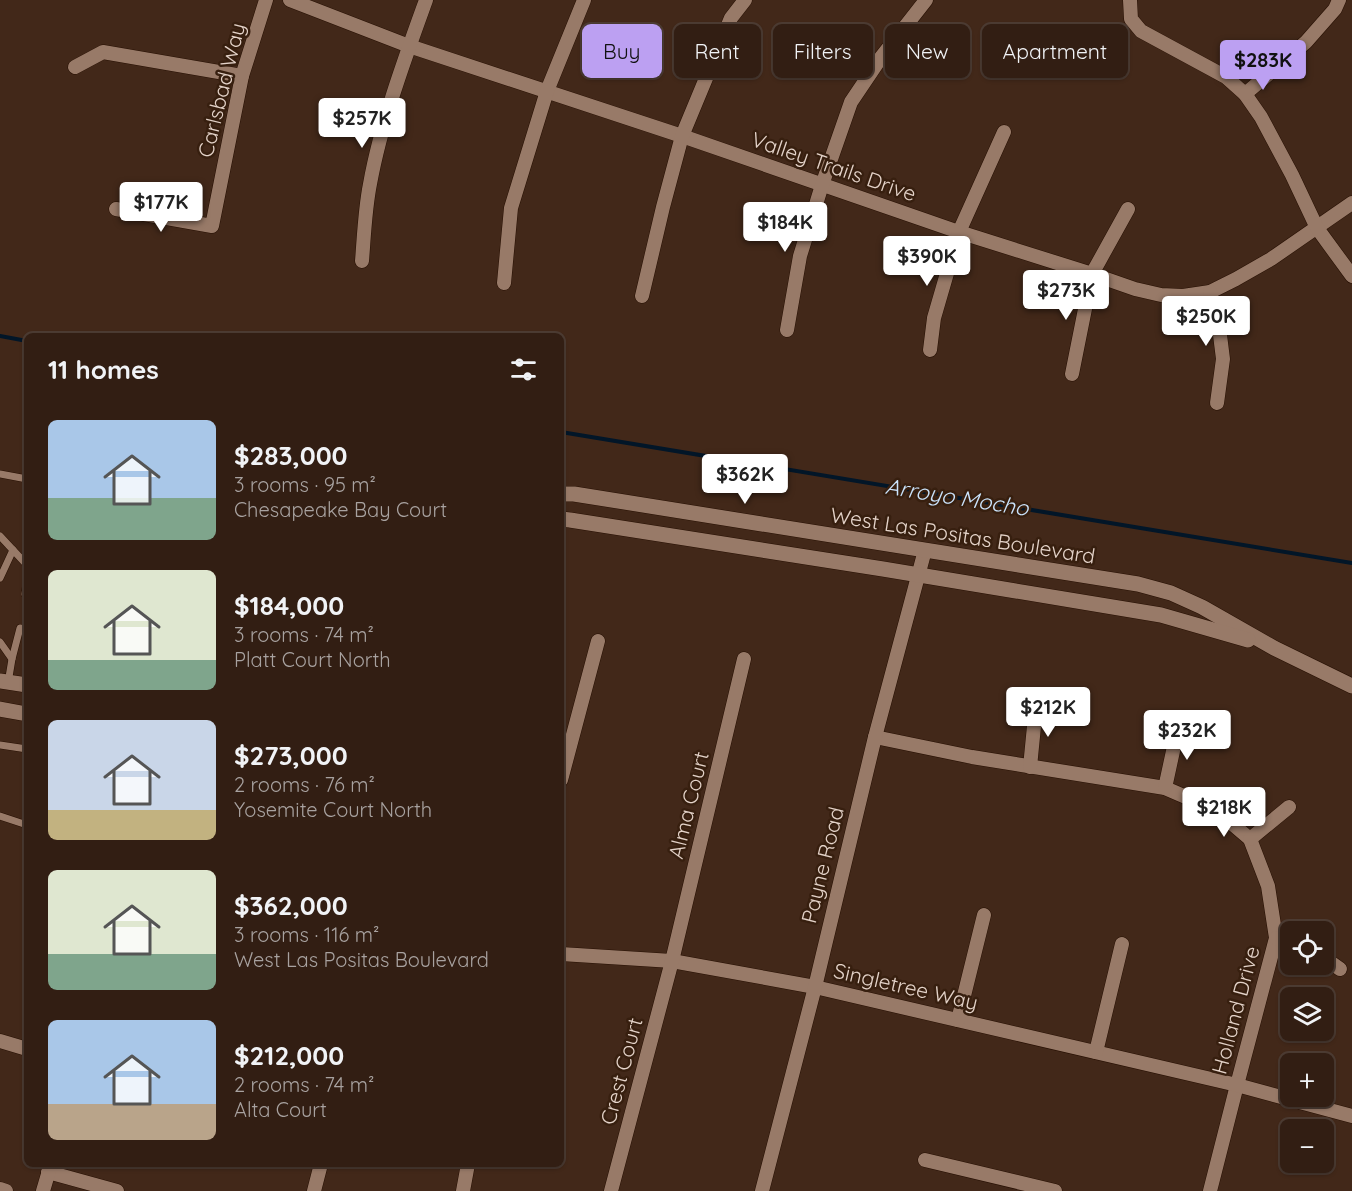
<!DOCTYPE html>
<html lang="en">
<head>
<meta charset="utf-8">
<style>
	body { margin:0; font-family:Quicksand,sans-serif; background:#3a271c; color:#f1f3f6; height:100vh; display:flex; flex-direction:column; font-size:22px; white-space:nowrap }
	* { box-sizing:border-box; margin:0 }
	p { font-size:20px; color:#a8a2a0 }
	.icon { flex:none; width:33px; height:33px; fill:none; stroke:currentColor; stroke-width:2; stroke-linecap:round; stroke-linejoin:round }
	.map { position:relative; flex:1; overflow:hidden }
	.panel { position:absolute; left:24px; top:333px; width:540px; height:834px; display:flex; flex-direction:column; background:#321e13; border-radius:9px; box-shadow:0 2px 4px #0004,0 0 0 2px #4d3c33 }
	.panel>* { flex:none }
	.hud { position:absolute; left:582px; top:24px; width:570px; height:54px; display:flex; gap:12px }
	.fabs { position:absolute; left:1280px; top:921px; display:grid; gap:12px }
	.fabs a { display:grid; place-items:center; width:54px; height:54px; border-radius:9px; background:#321e13; box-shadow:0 2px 4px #0004,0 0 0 2px #4d3c33; font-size:30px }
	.price { position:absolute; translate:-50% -51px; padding:0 14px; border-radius:6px; background:#fff; color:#222; font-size:20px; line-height:39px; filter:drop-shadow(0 2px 3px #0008) }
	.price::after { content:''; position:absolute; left:50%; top:36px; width:18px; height:14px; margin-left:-9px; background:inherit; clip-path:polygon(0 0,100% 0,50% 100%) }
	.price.selected { background:#bca0f2; color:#111 }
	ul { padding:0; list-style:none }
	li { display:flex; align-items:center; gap:18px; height:150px; padding:0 24px }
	li span { display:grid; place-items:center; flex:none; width:168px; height:120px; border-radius:9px; color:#555 }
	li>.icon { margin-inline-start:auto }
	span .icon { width:72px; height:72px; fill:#fffc; stroke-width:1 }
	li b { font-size:26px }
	h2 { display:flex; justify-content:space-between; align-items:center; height:72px; padding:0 24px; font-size:26px }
	.chip { padding:0 21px; border-radius:9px; background:#321e13; box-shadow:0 2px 4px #0004,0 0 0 2px #4d3c33; font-size:21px; line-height:54px }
	.chip.selected { background:#bca0f2; color:#111 }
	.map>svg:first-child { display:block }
</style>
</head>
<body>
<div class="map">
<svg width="1352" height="1191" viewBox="0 0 1352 1191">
	<rect width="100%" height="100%" fill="#422819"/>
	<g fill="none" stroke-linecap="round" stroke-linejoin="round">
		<!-- stream -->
		<g stroke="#021628" stroke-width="4">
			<polyline points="0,336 27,341"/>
			<polyline points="561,432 1352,563"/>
		</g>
		<defs>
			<g id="lane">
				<polyline points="0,474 27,479"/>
				<polyline points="0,536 13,550 0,578"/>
				<polyline points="13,550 27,565"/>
				<polyline points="25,594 27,580"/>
				<polyline points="0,642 12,659 8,683"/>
				<polyline points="12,659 20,628"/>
				<polyline points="0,745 27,749"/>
				<polyline points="0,816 27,825"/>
			</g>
			<g id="street">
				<polyline points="290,0 409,46 682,136 959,232 1092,274 1135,289 1161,295 1183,296 1210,292 1236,279 1271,259 1352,203"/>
				<polyline points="1130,0 1131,19 1141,31 1226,77 1245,94 1261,117 1292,175 1317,228 1352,276"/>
				<polyline points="75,67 103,52 242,76"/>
				<polyline points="1245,94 1306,42 1335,9 1339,0"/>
				<polyline points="116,209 212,226 242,76 266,0"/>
				<path d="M362,261C364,236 365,209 370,184C381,123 405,58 426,0"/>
				<polyline points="504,283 511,208 547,91 584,0"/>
				<polyline points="1210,292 1220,335 1223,359 1217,403"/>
				<polyline points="642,296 663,207 682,136 731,18 745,0"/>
				<polyline points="787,330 800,256 822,185 851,102 882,56 926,0"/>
				<polyline points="930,350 934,318 959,232 1004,132"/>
				<polyline points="1072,374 1092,274 1128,209"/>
				<polyline points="875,737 972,757 1165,788 1216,810 1250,839 1268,886 1276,938 1237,1085 1210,1191"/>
				<polyline points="1030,767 1036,706"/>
				<polyline points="561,780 598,641"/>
				<polyline points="1165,788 1178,728"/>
				<polyline points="1250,839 1289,807"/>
				<polyline points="1276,938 1290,944"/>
				<polyline points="561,954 672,961 815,987 1237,1085 1352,1116"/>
				<polyline points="1323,957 1340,969"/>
				<polyline points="958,1020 984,915"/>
				<polyline points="0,1041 27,1049"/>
				<polyline points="1096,1052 1122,944"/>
				<polyline points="925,1160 1055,1191"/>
				<polyline points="48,1172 117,1191"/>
				<polyline points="0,1189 6,1191"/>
				<polyline points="43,1191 51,1164"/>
				<polyline points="314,1191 321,1164"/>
				<polyline points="463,1191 468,1164"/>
				<polyline points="611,1191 672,961 744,659"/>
				<polyline points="762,1191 815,987 875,737 925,550"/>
			</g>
			<g id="secondary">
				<polyline points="561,494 574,494 1138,584 1171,593 1202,607 1274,648 1352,686"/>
				<polyline points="561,519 570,520 883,569 1161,615 1248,640"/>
				<polyline points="0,681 27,685"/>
				<polyline points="0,709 27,714"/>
			</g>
		</defs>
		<!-- lane casing -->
		<use href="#lane" stroke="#271003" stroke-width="8"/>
		<!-- street casing -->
		<use href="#street" stroke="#271003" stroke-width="15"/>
		<!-- secondary casing -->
		<use href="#secondary" stroke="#271003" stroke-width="16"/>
		<!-- lane -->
		<use href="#lane" stroke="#987a68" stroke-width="7"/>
		<!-- street -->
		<use href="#street" stroke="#987a68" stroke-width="14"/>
		<!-- secondary -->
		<use href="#secondary" stroke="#987a68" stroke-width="15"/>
	</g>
	<g text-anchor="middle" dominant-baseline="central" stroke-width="5" stroke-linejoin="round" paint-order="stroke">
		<!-- street labels -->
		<g font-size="21" fill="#e4d3c9" stroke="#371f0f">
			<text transform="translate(221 90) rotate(-76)">Carlsbad Way</text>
			<text transform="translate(834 166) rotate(19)">Valley Trails Drive</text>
			<text transform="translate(963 535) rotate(9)">West Las Positas Boulevard</text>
			<text transform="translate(688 805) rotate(-76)">Alma Court</text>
			<text transform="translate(822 865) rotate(-76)">Payne Road</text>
			<text transform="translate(906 986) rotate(13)">Singletree Way</text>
			<text transform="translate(1235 1010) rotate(-75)">Holland Drive</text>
			<text transform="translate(621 1071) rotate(-75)">Crest Court</text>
		</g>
		<!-- water labels -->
		<g font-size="22" font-style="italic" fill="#cbe4fd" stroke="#371f0f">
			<text transform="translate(957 497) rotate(9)">Arroyo Mocho</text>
		</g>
	</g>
</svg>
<div class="fabs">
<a><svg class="icon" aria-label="locate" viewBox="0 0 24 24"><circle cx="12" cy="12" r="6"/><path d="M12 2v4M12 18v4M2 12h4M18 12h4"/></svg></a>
<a><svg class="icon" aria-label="layers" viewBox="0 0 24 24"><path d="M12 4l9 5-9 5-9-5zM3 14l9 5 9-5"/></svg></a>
<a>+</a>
<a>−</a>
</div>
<b class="price selected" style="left:1263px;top:91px">$283K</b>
<b class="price" style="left:362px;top:149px">$257K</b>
<b class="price" style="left:161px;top:233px">$177K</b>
<b class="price" style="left:785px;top:253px">$184K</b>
<b class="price" style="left:927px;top:287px">$390K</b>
<b class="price" style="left:1066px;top:321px">$273K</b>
<b class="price" style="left:1206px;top:347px">$250K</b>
<b class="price" style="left:745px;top:505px">$362K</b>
<b class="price" style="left:1048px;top:738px">$212K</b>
<b class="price" style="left:1187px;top:761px">$232K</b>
<b class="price" style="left:1224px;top:838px">$218K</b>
<div class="hud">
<a class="chip selected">Buy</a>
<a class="chip">Rent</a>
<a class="chip">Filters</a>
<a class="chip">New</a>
<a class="chip">Apartment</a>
</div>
<section class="panel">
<h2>11 homes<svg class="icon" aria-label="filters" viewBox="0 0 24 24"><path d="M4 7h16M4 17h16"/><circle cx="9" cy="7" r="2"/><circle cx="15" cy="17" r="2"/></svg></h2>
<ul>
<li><span style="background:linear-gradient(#a9c7e8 65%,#7fa58c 0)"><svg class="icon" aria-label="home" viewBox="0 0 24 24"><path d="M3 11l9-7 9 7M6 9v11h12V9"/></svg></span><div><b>$283,000</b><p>3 rooms · 95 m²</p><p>Chesapeake Bay Court</p></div></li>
<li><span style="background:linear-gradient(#dfe7d0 75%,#7fa58c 0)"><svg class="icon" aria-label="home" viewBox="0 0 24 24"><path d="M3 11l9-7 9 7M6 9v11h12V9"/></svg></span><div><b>$184,000</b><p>3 rooms · 74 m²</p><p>Platt Court North</p></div></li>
<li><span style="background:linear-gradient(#c9d6e8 75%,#c2b280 0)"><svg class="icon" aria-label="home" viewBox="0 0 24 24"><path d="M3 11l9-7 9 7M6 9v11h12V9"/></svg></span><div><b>$273,000</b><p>2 rooms · 76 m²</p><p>Yosemite Court North</p></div></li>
<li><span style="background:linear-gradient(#dfe7d0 70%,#7fa58c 0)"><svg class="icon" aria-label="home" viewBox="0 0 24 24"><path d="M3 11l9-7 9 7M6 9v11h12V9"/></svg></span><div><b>$362,000</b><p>3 rooms · 116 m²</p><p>West Las Positas Boulevard</p></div></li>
<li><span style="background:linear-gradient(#a9c7e8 70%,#b9a48a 0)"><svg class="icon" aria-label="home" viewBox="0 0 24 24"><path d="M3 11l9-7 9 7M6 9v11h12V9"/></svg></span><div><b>$212,000</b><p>2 rooms · 74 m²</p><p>Alta Court</p></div></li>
</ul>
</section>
</div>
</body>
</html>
